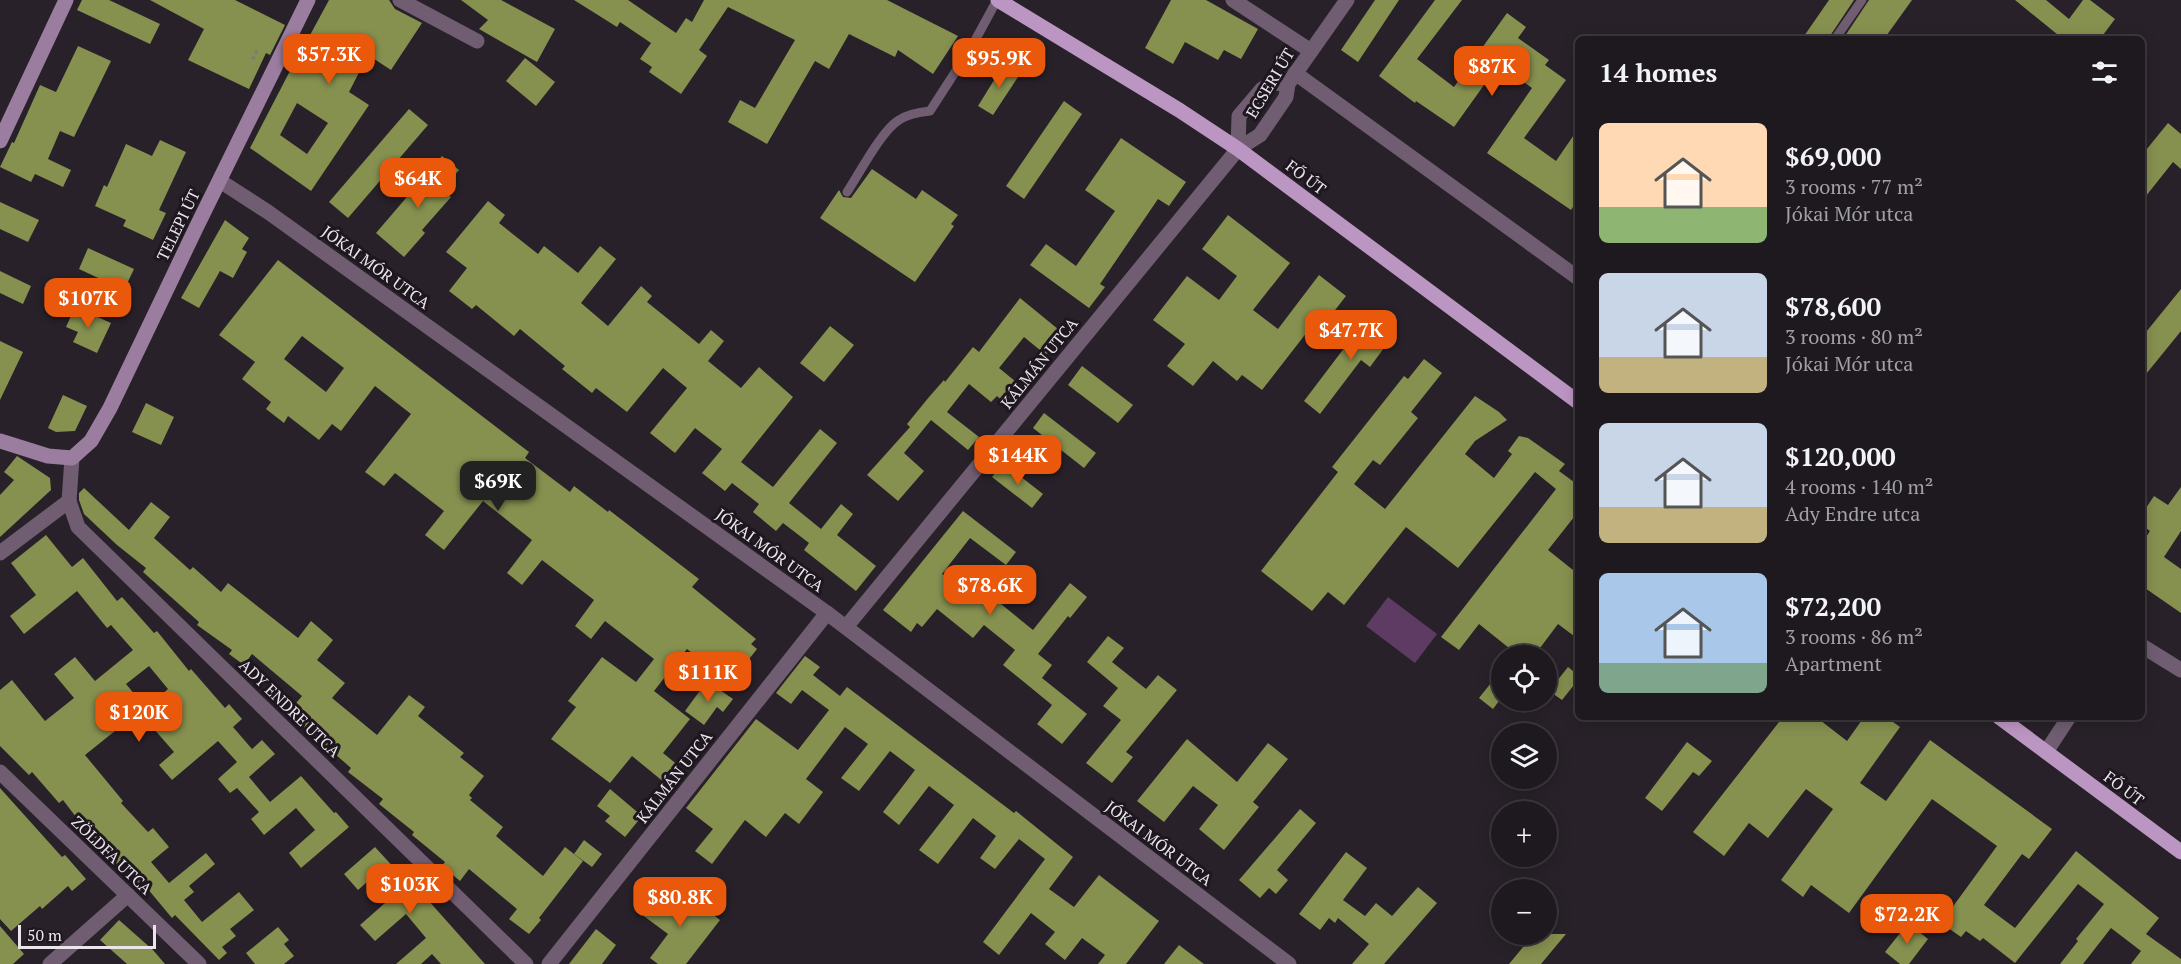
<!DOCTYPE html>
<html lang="en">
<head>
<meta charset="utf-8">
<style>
	body { margin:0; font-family:"PT Serif",serif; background:#2b262c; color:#f1f3f6; height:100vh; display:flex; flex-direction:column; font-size:22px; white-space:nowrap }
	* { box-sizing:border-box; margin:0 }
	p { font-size:20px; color:#a1a0a4 }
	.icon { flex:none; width:33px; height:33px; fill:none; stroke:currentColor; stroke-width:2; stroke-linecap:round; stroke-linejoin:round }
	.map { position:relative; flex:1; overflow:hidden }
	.drawer { position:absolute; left:1575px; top:36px; width:570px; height:684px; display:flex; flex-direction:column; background:#1e191f; border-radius:9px; box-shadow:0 3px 15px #0003,0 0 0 2px #3c383d }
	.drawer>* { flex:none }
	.fabs { position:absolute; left:1491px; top:645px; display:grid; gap:12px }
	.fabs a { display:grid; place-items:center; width:66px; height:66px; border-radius:50%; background:#1e191f; box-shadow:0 3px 15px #0003,0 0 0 2px #3c383d; font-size:30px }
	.scale { position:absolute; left:18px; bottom:15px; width:138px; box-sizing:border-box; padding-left:6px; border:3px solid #ebe6ec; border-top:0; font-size:16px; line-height:21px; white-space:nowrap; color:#ebe6ec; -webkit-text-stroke:4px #1f1720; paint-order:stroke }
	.price { position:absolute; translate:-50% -51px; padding:0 14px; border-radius:12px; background:#ea580c; color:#fff; font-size:20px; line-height:39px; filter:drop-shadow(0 2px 3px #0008) }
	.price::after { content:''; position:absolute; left:50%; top:36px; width:18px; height:14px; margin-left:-9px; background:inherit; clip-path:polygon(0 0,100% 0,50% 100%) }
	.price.active { background:#222; color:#fff }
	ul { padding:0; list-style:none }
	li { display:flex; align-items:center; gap:18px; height:150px; padding:0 24px }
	li span { display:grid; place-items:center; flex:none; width:168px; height:120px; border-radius:9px; color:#555 }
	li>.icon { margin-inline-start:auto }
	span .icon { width:72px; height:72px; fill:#fffc; stroke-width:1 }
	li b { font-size:26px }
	h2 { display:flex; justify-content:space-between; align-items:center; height:72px; padding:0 24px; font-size:26px }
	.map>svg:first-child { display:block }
</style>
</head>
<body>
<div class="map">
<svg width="2181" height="964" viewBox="0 0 2181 964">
	<rect width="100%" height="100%" fill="#282129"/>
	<!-- green -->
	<polygon fill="#5d3b63" points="1388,597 1437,634 1415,663 1366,626"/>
	<!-- building -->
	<g fill="#86904f" fill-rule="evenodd">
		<polygon points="82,0 109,0 160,24 150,44 77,10"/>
		<polygon points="150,0 235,0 285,25 270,55 266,53 249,89 188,60 204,29"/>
		<path d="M329,0H389L395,9L422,23L391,70L368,55L349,92L369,105L311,191L250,148L292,67L287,64L302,34L309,37ZM297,103L328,123L307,154L280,135Z"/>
		<polygon points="461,0 501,0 555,29 537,62 479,29 488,20"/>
		<polygon points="574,0 628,0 676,33 686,18 692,22 704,0 887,0 958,36 933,74 898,50 895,57 849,34 829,69 815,61 767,144 728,122 740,100 755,108 795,40 728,7 699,50 707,56 681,94 649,72 652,67 640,59 651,43 620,22 617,27"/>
		<polygon points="1171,0 1206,0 1258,29 1241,59 1224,50 1218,60 1185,42 1173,64 1145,48"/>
		<polygon points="1375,0 1399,0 1358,62 1341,50"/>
		<polygon points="1435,0 1462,0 1417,59 1454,87 1507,13 1526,27 1518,38 1549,60 1545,65 1566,80 1524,138 1556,161 1578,129 1578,199 1571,210 1487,153 1532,88 1499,64 1454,127 1416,101 1415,103 1379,76"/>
		<polygon points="1829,0 1854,0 1828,39 1802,39"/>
		<polygon points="1869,0 1912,0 1884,39 1843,39"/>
		<polygon points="2015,0 2046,0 2069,19 2083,0 2090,0 2115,19 2100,39 2063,39"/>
		<polygon points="78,46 111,61 74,137 60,131 48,159 71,170 63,187 35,174 31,182 0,167 12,142 14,143 40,85 56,92"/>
		<polygon points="525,58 555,82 536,106 506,81"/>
		<polygon points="1004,64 1020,74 993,115 978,106"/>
		<polygon points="1064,101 1082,114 1024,199 1006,186"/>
		<polygon points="409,109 428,125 348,218 329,202"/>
		<polygon points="2168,123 2181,134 2181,169 2173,162 2142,201 2142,155"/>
		<polygon points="1121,138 1186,182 1169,206 1158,199 1100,284 1105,287 1089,308 1030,265 1046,244 1076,266 1115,211 1085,190"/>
		<polygon points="160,140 186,152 159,210 166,213 153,240 123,226 126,220 95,206 104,185 107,187 126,144 152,156"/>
		<polygon points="442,156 459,170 442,190 451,197 422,230 425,233 404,257 376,233"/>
		<polygon points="872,169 916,199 922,190 958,215 951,224 954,226 915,282 820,218 839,190 843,197 851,198"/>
		<polygon points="488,201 505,215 499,223 538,254 544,246 578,273 600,246 616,259 581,303 608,326 641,286 652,296 647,302 699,344 711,330 724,341 708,361 741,388 759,367 793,397 741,462 773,487 820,429 837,443 789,503 821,529 841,504 853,514 837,535 876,566 856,591 804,550 809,543 783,523 776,531 753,512 759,504 732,483 725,491 702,473 722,449 695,428 675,453 650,433 687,388 663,368 627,412 596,388 592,393 562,369 565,366 520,329 514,336 476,305 472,309 449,291 467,268 446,252"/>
		<polygon points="0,202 39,220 28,242 0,229"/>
		<polygon points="1228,215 1290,263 1253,310 1278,329 1319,275 1346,296 1325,323 1318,318 1262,390 1242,375 1237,381 1213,361 1193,386 1167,366 1185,344 1153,320 1187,276 1219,300 1237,276 1202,249"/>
		<polygon points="225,220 249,238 242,249 247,252 233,278 220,271 199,308 181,298"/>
		<polygon points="88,248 134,269 124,290 79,269"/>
		<path d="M278,260L529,452L525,458L570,492L574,486L608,512L609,510L699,579L692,587L756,639L751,644L757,649L742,668L736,663L724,679L687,649L654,691L690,719L663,753L679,766L665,783L632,756L610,783L551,739L576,707L568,701L602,657L636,682L654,659L605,621L591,639L575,626L594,600L542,560L522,585L507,573L532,540L483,501L444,550L425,535L444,511L395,473L384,486L365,472L411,414L375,386L341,431L332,424L319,440L288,416L284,423L266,409L271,402L242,379L255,362L219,335ZM302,336L344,368L326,392L284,359Z"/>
		<polygon points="0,271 31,286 23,304 0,293"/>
		<polygon points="2181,289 2181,331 2142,379 2142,337"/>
		<polygon points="1020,298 1064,334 1046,355 1024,337 999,368 1020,385 1005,403 997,396 991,402 969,384 947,412 979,437 968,450 931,420 904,453 924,471 898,501 867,475 910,427 907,424 929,397 944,380 945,382 973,347 979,352"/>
		<polygon points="75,307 111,323 97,353 73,342 78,332 66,327"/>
		<polygon points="1370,314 1395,333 1370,367 1361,360 1320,414 1304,401"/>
		<polygon points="830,326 854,345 824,382 800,363"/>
		<polygon points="0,341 23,352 0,400"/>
		<polygon points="1424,359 1442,373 1411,412 1418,418 1380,465 1373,460 1354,484 1385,509 1475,396 1499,412 1507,420 1475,441 1465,454 1494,478 1512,454 1508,451 1519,436 1528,438 1565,464 1559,471 1578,485 1578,512 1548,550 1578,574 1578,639 1558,624 1534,656 1519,656 1479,624 1459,650 1441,637 1556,489 1535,472 1458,568 1406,527 1344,605 1328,592 1312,611 1261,571 1338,472 1332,467 1404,376 1408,379"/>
		<polygon points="1082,366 1133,405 1118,423 1068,385"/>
		<polygon points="63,395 87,406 75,431 56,432 48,428"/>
		<polygon points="146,403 174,417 161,445 132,432"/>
		<polygon points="1044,413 1096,453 1084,468 1033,428"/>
		<polygon points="17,456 50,478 51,490 0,537 0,495 14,480 4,472"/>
		<polygon points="1003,463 1043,494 1032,508 992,477"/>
		<polygon points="2181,487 2181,531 2164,557 2181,569 2181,613 2142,586 2142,543 2150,531 2142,525 2142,514 2154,496 2168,505"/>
		<polygon points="84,488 129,530 151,502 170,517 154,538 190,570 193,567 221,592 228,583 298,638 311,621 333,640 317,660 345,683 332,698 377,735 409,695 425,707 418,716 464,753 460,757 484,776 469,795 472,798 470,800 503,827 496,836 543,876 565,847 583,861 539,918 541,920 529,934 509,919 517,909 469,869 460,881 442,866 445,862 412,835 414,832 379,804 383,799 348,772 351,768 288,713 302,696 252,654 244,665 229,654 232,650 197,625 199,622 143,572 146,568 117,545 84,514 79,500 79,493"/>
		<polygon points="963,511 1016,552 1006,565 970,538 942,574 975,599 990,581 1008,596 1001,604 1033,630 1070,583 1087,597 1070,618 1068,616 1038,654 1052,665 1042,678 1087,714 1062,744 1037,724 1052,705 1003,665 1015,650 984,625 973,638 937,609 922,627 917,623 911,632 883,610"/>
		<polygon points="46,535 72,567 83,558 117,601 122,597 154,633 157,631 189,671 191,669 225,708 229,704 242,719 233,727 252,749 262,740 275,754 249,777 270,802 301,776 334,813 336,812 349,827 301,868 289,853 315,830 296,808 264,835 251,819 259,812 237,788 230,793 218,779 237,762 218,741 172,780 159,765 174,752 140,713 168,689 149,666 126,684 145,707 85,755 123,801 121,803 148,832 153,828 169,847 151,862 169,883 206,853 215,864 189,886 194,892 184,900 202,922 239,892 254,910 230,929 236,936 222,947 227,953 219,960 175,915 172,918 142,882 137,887 89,834 63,800 59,803 32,772 29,775 0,746 0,690 12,680 45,721 74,698 54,674 75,657 95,681 133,650 111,625 107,628 77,591 24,634 10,616 36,595 11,563"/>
		<polygon points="1108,636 1124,648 1112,662 1146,689 1158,675 1177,690 1126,752 1133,757 1112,783 1086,763 1121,720 1103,706 1118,688 1087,662"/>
		<polygon points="805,656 820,667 813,675 840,696 847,687 1014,813 1016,811 1073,857 1049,889 1074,907 1099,875 1159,921 1126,964 1098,964 1105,955 1082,938 1065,960 1045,944 1055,932 1031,913 999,955 983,942 1045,859 1019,839 995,869 980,858 996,836 973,818 938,864 919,850 954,805 929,786 899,825 883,812 915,770 890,751 859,791 841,778 868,744 845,727 806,779 823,792 799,824 785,813 766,837 745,820 712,864 695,851 713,829 686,808 756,719 798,750 829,710 802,690 791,704 776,693"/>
		<polygon points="1568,667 1578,675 1578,680 1562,700 1549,691"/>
		<polygon points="1502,669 1502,697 1493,709 1479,698"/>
		<polygon points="707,681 733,699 723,712 717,707 704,725 685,711"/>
		<polygon points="1783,717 1816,717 1847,741 1864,717 1886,717 1900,727 1860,783 1886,801 1930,740 2052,829 2029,859 2022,854 1984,905 2015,928 2076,851 2159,918 2146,934 2181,959 2181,964 2131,964 2141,951 2111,928 2083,964 2060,964 2078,941 2076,939 2104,904 2078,884 2015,963 1983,938 1980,941 1966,931 1961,937 1941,923 1997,846 1932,799 1849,913 1811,885 1803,897 1781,880 1833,809 1806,789 1768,838 1749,823 1724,856 1693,832"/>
		<polygon points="1187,739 1237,782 1268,743 1288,759 1253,802 1259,807 1224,850 1199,829 1218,805 1193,786 1164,822 1137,801"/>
		<polygon points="1687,742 1712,761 1699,776 1693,772 1662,811 1645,798"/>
		<polygon points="0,788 62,857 65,855 86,879 72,891 68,886 42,909 40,906 11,931 0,919"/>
		<polygon points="610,789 642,816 625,837 605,821 610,816 597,806"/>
		<polygon points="1300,809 1316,823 1277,870 1288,880 1276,894 1269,888 1260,898 1239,880"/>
		<polygon points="584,840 602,854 592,867 574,854"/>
		<polygon points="375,847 408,883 411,881 485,964 441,964 432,954 421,964 396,964 426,938 406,914 375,941 360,925 393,896 375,875 358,890 344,874"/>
		<polygon points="1346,852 1367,868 1343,900 1365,916 1376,903 1392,916 1418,887 1437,903 1384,964 1352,964 1369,944 1338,918 1335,923 1329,918 1320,930 1299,914"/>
		<polygon points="681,891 720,920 686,964 658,964 650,958 668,934 641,914 655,895 669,906"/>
		<polygon points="119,920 153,950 165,964 127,964 100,940"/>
		<polygon points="1908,923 1928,939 1909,964 1900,964 1885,952"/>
		<polygon points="0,926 24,954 13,964 0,964"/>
		<polygon points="278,927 289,940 284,944 294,956 284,964 255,964 246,953"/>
		<polygon points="596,929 616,945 602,964 569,964"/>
		<polygon points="1534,934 1566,934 1541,964 1509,964"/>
		<polygon points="1179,945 1204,964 1164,964"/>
	</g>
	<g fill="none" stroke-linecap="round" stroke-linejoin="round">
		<!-- path -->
		<polyline stroke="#7d777e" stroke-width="3" stroke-dasharray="3 3" stroke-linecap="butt" points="253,59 258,49"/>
		<!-- lane -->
		<g stroke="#705d72" stroke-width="9">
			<polyline points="1835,39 1862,0"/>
			<path d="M847,192C859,174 882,130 899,120C908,114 920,112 930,111L972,46L997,0"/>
		</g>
		<!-- street -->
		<g stroke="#705d72" stroke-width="15">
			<polyline points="400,0 477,41"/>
			<polyline points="1233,0 1311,51"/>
			<polyline points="1295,73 1578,278"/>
			<polyline points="1238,149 1239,116 1262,89 1273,83 1288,84"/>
			<polyline points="220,181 268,212 827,613 1289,964"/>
			<polyline points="72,458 69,501 78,527 526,964"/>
			<polyline points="0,553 69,501"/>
			<polyline points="846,627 1238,149 1260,135 1286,97 1288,84 1347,0"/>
			<polyline points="2142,646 2181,670"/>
			<polyline points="2046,752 2069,717"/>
			<polyline points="0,772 199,964"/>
			<polyline points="50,964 128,895"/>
			<polyline points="549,964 827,613"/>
		</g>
		<!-- secondary -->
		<g stroke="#9b7d9f" stroke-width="15">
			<polyline points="0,141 66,0"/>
			<polyline points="0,441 48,456 72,458 91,441 110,408 196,228 308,0"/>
		</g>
		<!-- primary -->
		<g stroke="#bc96c2" stroke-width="15">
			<polyline points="998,0 1179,110 1238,149 1578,402"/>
			<polyline points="1999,717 2181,852"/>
		</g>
	</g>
	<g text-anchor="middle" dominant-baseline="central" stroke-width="6" stroke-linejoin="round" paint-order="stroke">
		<!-- street labels -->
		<g font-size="16" fill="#ebe6ec" stroke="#1f1720">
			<text transform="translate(1270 83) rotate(-59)">ECSERI ÚT</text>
			<text transform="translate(1306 177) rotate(37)">FŐ ÚT</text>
			<text transform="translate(178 225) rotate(-64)">TELEPI ÚT</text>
			<text transform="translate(376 267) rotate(36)">JÓKAI MÓR UTCA</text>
			<text transform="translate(1039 363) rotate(-51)">KÁLMÁN UTCA</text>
			<text transform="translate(770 550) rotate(36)">JÓKAI MÓR UTCA</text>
			<text transform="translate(290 708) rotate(44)">ADY ENDRE UTCA</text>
			<text transform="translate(674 777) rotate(-52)">KÁLMÁN UTCA</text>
			<text transform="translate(2124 788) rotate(37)">FŐ ÚT</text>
			<text transform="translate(1159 843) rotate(37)">JÓKAI MÓR UTCA</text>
			<text transform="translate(112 855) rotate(44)">ZÖLDFA UTCA</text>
		</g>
	</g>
</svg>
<div class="fabs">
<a><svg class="icon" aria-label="locate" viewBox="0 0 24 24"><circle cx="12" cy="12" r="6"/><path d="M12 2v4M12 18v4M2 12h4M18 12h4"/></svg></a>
<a><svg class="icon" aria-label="layers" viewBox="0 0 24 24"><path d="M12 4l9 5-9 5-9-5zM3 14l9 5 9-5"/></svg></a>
<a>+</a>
<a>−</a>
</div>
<div class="scale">50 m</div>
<b class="price" style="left:329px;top:85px">$57.3K</b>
<b class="price" style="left:999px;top:89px">$95.9K</b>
<b class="price" style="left:1492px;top:97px">$87K</b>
<b class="price" style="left:418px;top:209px">$64K</b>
<b class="price" style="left:88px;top:329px">$107K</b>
<b class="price" style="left:1351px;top:361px">$47.7K</b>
<b class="price" style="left:1018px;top:486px">$144K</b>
<b class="price active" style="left:498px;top:512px">$69K</b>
<b class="price" style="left:990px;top:616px">$78.6K</b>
<b class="price" style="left:708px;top:703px">$111K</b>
<b class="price" style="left:139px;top:743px">$120K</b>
<b class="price" style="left:410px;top:915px">$103K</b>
<b class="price" style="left:680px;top:928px">$80.8K</b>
<b class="price" style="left:1907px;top:945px">$72.2K</b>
<section class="drawer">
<h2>14 homes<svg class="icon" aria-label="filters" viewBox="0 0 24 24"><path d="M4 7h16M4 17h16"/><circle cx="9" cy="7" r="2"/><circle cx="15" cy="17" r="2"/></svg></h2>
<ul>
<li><span style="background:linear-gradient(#ffd9b3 70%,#8fb573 0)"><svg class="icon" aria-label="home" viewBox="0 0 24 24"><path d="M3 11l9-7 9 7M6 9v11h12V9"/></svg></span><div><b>$69,000</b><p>3 rooms · 77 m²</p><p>Jókai Mór utca</p></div></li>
<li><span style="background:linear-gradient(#c9d6e8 70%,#c2b280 0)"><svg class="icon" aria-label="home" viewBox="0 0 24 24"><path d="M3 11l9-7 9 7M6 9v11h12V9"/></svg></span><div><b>$78,600</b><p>3 rooms · 80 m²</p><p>Jókai Mór utca</p></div></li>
<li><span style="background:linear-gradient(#c9d6e8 70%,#c2b280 0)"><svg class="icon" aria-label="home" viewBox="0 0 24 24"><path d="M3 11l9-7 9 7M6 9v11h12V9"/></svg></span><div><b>$120,000</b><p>4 rooms · 140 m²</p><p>Ady Endre utca</p></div></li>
<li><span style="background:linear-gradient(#a9c7e8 75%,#7fa58c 0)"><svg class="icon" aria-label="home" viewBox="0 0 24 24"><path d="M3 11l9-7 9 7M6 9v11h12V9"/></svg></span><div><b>$72,200</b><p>3 rooms · 86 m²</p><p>Apartment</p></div></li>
</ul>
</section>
</div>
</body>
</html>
